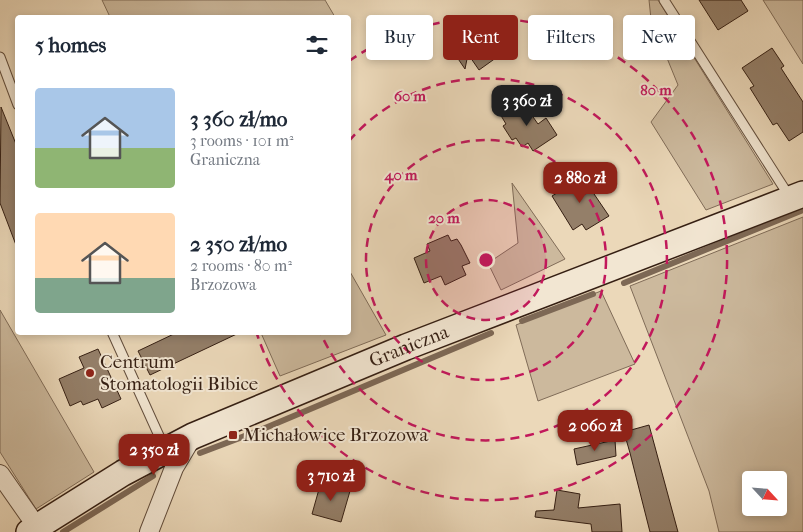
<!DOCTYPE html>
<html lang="en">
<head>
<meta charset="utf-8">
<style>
	body { margin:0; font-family:"IM FELL French Canon",serif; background:#f2f2f3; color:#1f2937; height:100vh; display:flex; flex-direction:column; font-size:19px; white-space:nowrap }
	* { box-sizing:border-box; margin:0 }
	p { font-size:16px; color:#747a83 }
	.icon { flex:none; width:28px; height:28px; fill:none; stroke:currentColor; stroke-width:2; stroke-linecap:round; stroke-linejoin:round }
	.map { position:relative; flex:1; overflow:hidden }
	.drawer { position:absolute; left:15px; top:15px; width:336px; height:320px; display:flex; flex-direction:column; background:#fff; border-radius:5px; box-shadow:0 2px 8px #0003 }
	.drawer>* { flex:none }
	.banner { position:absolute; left:366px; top:15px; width:361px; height:45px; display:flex; gap:10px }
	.needle { width:32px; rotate:116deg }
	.tools { position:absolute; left:742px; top:471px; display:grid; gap:10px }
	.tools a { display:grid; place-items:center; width:45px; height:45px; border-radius:5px; background:#fff; box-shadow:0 2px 8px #0003; font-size:25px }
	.price { position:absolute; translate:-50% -42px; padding:0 11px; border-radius:10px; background:#8f2418; color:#fff; font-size:16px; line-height:32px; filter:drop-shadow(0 1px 2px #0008) }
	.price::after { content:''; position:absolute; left:50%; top:30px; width:15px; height:11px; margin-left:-8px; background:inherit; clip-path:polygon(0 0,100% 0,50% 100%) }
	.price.active { background:#222; color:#fff }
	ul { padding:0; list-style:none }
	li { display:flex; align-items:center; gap:15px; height:125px; padding:0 20px }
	li span { display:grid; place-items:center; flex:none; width:140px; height:100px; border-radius:5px; color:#555 }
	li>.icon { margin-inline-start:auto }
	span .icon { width:60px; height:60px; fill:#fffc; stroke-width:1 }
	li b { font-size:21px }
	h2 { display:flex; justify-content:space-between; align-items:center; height:60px; padding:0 20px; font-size:21px }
	.chip { padding:0 18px; border-radius:5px; background:#fff; box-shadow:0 2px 8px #0003; font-size:18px; line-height:45px }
	.chip.active { background:#8f2418; color:#fff }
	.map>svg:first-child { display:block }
</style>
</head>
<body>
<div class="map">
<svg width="803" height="532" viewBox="0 0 803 532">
	<rect width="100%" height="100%" fill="#ebd8b9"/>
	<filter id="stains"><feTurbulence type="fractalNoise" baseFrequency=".004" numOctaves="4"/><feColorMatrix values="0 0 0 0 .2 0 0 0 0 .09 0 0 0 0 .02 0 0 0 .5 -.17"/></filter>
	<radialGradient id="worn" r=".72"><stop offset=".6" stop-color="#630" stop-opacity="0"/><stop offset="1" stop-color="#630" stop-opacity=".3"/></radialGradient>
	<!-- green -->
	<g fill="#ccb99d" stroke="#806c58" fill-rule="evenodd">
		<polygon points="102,0 325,0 335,17 110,17"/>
		<polygon points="649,0 658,0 773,184 706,210 651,122 678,85 651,19"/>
		<polygon points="763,0 803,0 803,64"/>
		<polygon points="512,183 565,259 501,290 488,263 518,243"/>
		<path d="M803,217V532H719L709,491L630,286ZM751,480H779V508H751Z"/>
		<polygon points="349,270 386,335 280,376 261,333 349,332"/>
		<polygon points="601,291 635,364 538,401 516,325"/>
		<polygon points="0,310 94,472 36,509 0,452"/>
	</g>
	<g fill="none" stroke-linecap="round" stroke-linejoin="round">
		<!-- stream -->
		<g stroke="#7d6855" stroke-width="6">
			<polyline points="624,283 803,210"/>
			<polyline points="522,321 593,294"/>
			<polyline points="200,453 258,431 491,333"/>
			<polyline points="63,532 153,476"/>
		</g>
	</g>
	<!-- building -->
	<g fill="#947f69" stroke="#351f13">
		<polygon points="699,0 741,0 748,11 718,30"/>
		<polygon points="475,17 468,53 489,38 500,55 479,70 468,54 465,69 444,38"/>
		<polygon points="772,48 784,66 781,68 803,102 803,132 789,141 777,123 773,125 750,88 754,86 742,68"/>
		<polygon points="521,100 538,124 546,118 557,135 533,151 528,143 522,147 516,138 512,140 503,126 506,124 500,114"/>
		<polygon points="1,107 18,149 16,245 0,203"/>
		<polygon points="575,166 609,216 586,230 582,224 573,230 552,196 570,185"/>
		<polygon points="448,235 451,241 457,239 461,245 470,263 462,266 466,275 445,285 441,276 424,283 414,258 430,251 427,244"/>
		<polygon points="178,332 241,332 150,375 138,351"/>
		<polygon points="98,349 121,399 102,408 98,399 83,405 81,401 70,406 59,379 84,368 79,357"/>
		<polygon points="649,425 655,447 678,532 650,532 630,453 624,432"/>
		<polygon points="615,440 616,456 577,465 574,449"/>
		<polygon points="321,482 350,491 341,522 312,514"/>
		<polygon points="557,490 580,494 578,508 620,504 622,532 592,532 591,524 535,517 536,511 554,510"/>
	</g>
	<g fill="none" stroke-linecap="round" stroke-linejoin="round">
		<defs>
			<g id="lane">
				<polyline points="664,0 789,196"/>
				<polyline points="0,57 18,105"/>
				<polyline points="112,332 165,449"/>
			</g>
			<g id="street">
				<polyline points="0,474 37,527"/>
				<polyline points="149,532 174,468 193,436"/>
			</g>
			<g id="secondary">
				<path id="s1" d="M29,532L123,473L193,436L406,347L803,194"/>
			</g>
		</defs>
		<!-- lane casing -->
		<use href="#lane" stroke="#624d3c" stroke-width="11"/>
		<!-- street casing -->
		<use href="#street" stroke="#624d3c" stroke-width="20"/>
		<!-- secondary casing -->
		<use href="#secondary" stroke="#351f13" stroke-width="28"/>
		<!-- lane -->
		<use href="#lane" stroke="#f2e6d2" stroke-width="9"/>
		<!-- street -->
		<use href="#street" stroke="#f2e6d2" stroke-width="18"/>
		<!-- secondary -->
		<use href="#secondary" stroke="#f2e6d2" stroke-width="25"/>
	</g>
	<!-- distance rings -->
	<circle cx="486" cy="260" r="60" fill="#c2185b" fill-opacity=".12"/>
	<g fill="none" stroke="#c2185b" stroke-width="2.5" stroke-dasharray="9 6">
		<circle cx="486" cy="260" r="60"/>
		<circle cx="486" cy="260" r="120"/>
		<path d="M349 141A181 181 0 1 1 321 334"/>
		<path d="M349 61A241 241 0 1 1 257 334"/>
	</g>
	<!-- markers -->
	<g fill="#8f2418" stroke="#f2e6d2" stroke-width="2">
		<circle cx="90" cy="373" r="5"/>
		<rect x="228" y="430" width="10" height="10" rx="2.5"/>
	</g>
	<g text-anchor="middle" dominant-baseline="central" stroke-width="4" stroke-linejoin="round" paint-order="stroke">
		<!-- street labels -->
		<g font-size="19" fill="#351f13" stroke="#f2e6d2">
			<text stroke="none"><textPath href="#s1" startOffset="424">Graniczna</textPath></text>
		</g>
		<!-- poi labels -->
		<g font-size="19" fill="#351f13" stroke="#f2e6d2" text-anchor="start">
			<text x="100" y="362">Centrum<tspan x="100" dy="22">Stomatologii Bibice</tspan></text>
			<text x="243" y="435">Michałowice Brzozowa</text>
		</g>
	</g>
	<circle cx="486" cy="260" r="8" fill="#c2185b" stroke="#f2e6d2" stroke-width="2.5"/>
	<g font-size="15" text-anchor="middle" font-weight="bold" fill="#c2185b" stroke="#f2e6d2" stroke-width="4" stroke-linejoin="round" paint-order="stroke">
		<text x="656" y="95">80 m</text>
		<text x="410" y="101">60 m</text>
		<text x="401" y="180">40 m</text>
		<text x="444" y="223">20 m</text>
	</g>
	<rect width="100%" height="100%" filter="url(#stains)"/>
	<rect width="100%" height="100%" fill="url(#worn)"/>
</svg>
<div class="tools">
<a><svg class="needle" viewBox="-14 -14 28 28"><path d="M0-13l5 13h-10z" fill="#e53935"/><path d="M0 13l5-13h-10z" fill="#747a83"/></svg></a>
</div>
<b class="price active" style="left:527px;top:127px">3 360 zł</b>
<b class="price" style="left:580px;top:204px">2 880 zł</b>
<b class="price" style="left:595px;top:452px">2 060 zł</b>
<b class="price" style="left:154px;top:476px">2 350 zł</b>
<b class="price" style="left:331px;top:502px">3 710 zł</b>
<div class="banner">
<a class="chip">Buy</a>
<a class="chip active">Rent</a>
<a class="chip">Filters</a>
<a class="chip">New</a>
</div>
<section class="drawer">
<h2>5 homes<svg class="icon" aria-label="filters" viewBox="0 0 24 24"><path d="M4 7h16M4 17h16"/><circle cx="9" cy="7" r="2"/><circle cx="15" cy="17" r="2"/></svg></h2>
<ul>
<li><span style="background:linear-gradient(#a9c7e8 60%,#8fb573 0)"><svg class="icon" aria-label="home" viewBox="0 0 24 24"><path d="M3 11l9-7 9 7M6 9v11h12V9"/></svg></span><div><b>3 360 zł/mo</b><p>3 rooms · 101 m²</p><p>Graniczna</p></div></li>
<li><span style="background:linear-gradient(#ffd9b3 65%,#7fa58c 0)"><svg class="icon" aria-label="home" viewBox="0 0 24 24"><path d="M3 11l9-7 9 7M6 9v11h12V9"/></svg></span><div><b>2 350 zł/mo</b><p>2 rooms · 80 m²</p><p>Brzozowa</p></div></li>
</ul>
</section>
</div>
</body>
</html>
